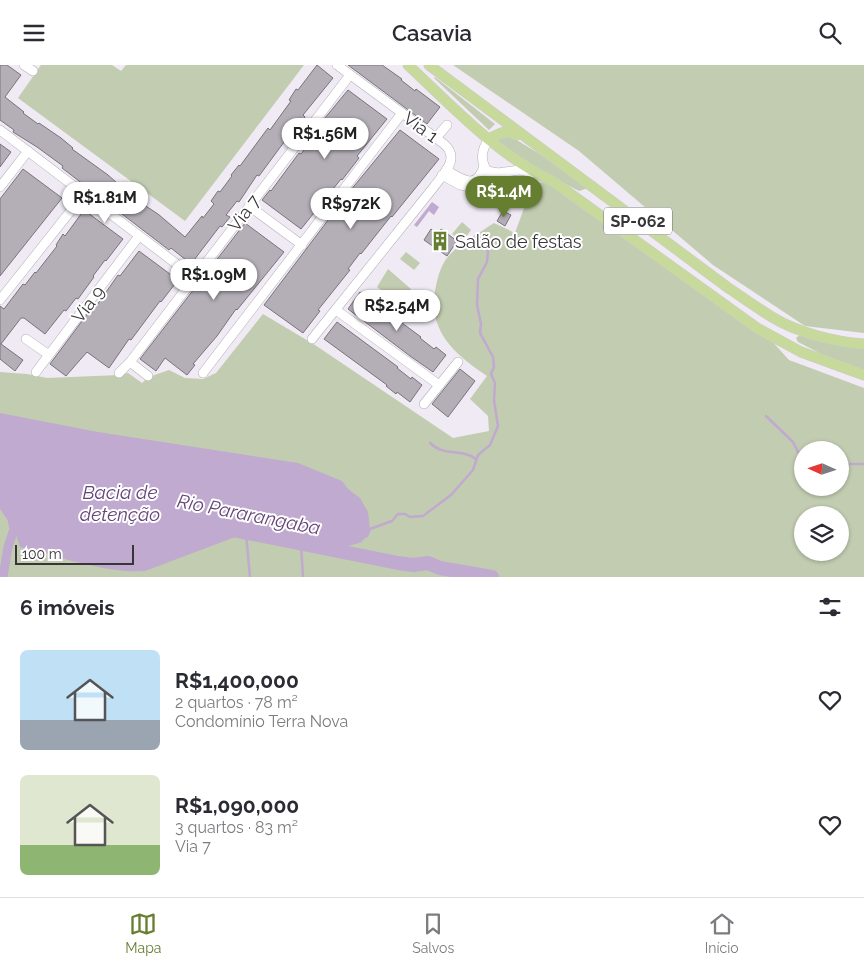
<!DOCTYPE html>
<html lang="pt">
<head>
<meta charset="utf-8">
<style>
	body { margin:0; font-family:Raleway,sans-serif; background:#f2f2f3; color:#2b2b33; height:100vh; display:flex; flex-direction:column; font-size:19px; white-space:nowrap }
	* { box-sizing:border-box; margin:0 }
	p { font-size:16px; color:#7c7c81 }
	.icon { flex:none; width:28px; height:28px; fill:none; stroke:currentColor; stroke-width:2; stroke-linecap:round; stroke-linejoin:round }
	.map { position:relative; height:512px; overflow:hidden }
	.drawer { display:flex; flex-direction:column; background:#fff; flex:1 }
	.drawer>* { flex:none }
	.needle { width:32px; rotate:273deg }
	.fabs { position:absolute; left:794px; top:376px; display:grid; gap:10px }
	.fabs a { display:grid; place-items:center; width:55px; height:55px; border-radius:50%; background:#fff; box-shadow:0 1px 4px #0004; font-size:25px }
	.scale { position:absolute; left:15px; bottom:12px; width:119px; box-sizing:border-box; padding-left:5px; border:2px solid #383539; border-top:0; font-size:14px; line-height:18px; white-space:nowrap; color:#383539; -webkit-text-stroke:4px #fff; paint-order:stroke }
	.price { position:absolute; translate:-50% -42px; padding:0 11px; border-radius:18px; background:#fff; color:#222; font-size:16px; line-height:32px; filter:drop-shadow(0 1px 2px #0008) }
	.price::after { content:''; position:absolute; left:50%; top:30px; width:15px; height:11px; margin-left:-8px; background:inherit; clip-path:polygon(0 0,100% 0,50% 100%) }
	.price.on { background:#667e30; color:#fff }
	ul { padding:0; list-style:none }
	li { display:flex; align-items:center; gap:15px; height:125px; padding:0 20px }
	li span { display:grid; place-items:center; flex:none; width:140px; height:100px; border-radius:8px; color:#555 }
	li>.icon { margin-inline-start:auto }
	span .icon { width:60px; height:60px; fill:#fffc; stroke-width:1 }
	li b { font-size:21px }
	h2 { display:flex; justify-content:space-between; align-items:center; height:60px; padding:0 20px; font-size:21px }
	header { display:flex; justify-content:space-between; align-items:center; height:65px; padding:0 20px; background:#fff; font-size:22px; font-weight:600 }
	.tab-bar { display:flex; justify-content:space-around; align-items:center; height:70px; border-top:1px solid #e1e1e2; background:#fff; font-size:14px; color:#7c7c81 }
	.tab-bar a { display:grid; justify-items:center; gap:2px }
	.tab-bar .on { color:#667e30 }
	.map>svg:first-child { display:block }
</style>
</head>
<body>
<header><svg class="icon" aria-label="menu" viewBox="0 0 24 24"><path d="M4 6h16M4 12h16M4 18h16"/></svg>Casavia<svg class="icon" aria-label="search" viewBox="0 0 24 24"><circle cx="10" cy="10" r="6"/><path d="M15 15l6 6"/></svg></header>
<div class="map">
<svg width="864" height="512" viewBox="0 0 864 512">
	<rect width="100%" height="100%" fill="#efeaf3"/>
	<!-- green -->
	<g fill="#c2ccb1" fill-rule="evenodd">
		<polygon points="41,0 112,0 121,6 126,0 304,0 185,156 18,33"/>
		<polygon points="453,0 864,0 864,268 805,261 713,200 579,86"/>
		<polygon points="435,12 495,59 489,65 434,13"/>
		<polygon points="510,71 538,88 588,123 579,126 534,103 496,75"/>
		<path d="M554,117L760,263L789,295L864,323V512H0V307L27,309L47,313L120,310L128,308L142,318L149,312L169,305L185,313L203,314L216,308L263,249L315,280L453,373L489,366L488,351L470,334L487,311C454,289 426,265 436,221C438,211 441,201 447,193C459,178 478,169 494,158L515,168L533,118ZM802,385H840V422H802ZM802,450H840V488H802Z"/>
		<polygon points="462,157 471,165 462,177 452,169"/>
		<polygon points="406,187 420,198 414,205 400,194"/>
		<polygon points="388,204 411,224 400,239 377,222"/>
		<polygon points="800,270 864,278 864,309 856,307 798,277 796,273"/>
	</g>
	<!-- water -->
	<g fill="#c0aacf">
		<polygon points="432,137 439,142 434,150 429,146 417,162 414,160"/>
		<path d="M0,348L98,367L298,398L342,416L348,424L360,433L368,447L370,464L368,471L359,478L322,483L246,468L145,506C107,509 57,491 20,482L14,464L0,444Z"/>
	</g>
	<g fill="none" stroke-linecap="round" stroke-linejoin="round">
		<!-- stream -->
		<g stroke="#c0aacf" stroke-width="2.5">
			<polyline points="766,351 793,377 798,387 802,390"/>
			<path d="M430,378C444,392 461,383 476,394"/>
			<polyline points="840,405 847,399 864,399"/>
			<polyline points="246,468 250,512"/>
			<polyline points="367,471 370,464 392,456 398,449 405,449 410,452 423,451 451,430 473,405 478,390 490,380 498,361 494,335 495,318 491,309 494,302 493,292 480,268 481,259 477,240 478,214 487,197 488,187 485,177"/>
			<polyline points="301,479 303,512"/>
			<polyline points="322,483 347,480 361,476"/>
		</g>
		<!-- canal -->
		<polyline stroke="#c0aacf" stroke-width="9" points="3,512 8,482 14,464 12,454"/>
		<!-- river -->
		<polyline stroke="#c0aacf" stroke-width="14" points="228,464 398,498 413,500 428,498 440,503 492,512"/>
	</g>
	<!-- building -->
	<g fill="#b4afb7" stroke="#79747c">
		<polygon points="0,0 7,0 21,10 5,32 24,47 23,48 38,59 39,58 61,73 73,83 72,84 108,110 135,134 158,149 185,172 202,151 203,153 214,139 211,136 218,126 220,127 232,111 231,110 239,100 240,101 268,63 270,65 291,36 289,35 296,24 298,25 317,0 333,13 303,50 305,52 288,74 287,73 259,111 257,110 239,137 237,136 226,150 230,152 222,162 220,161 191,199 171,183 169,185 62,103 63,101 37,82 13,67 14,65 0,55"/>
		<polygon points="348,0 382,0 402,14 401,15 415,26 416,24 440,42 427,59"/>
		<polygon points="348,25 387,54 357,91 359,93 342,115 341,114 301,164 262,135 270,125 271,126 299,88 301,89 322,61 320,59"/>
		<polygon points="400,65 439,94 392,152 391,151 361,189 360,188 348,204 350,205 318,245 320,246 303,268 264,240 350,126"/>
		<polygon points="0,79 11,87 0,102"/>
		<polygon points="23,104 62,133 0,211 0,134"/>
		<polygon points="84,145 123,174 106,196 105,195 93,211 94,212 78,234 76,233 66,246 64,245 45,269 24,253 21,253 1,279 23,295 15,306 0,294 0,241 4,244 23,219 25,220 35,207 36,208 57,181 56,180 63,169 65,171"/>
		<polygon points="503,146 511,150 505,161 497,156"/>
		<polygon points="245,158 284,187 237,245 236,244 217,271 193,299 195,300 187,310 165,293 156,306 140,294"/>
		<polygon points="431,164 437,169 441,164 457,176 447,191 424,175"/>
		<polygon points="139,186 178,215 161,237 160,236 131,275 129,274 109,303 87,287 66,311 50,299 88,248 90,250 118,210 120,211"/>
		<polygon points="360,227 421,272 420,273 434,284 436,282 446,290 433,307 410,291 348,244"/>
		<polygon points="337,257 398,302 397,303 411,314 412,312 422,320 410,337 397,327 396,329 386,321 387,320 324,274"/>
		<polygon points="460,304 475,316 448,352 432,339"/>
	</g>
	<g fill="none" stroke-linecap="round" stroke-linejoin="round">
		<defs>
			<g id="minor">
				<polyline points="24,0 33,6"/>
				<polyline points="0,65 195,213"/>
				<polyline points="436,73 447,60"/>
				<path d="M489,74C481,85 480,95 487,106L498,108L520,105L534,108"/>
				<path d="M446,105C462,114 476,126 484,101"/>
				<polyline points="442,110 460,120 477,123 481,122 490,111 498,108"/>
				<polyline points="0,122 28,86"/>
				<polyline points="249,141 302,180"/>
				<polyline points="0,235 84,129"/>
				<polyline points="336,245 439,320"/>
				<polyline points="26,274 49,290"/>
				<path d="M312,274L433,123C443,109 461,94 444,79L337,0"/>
				<polyline points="130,297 148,311"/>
				<polyline points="36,307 139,171"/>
				<polyline points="119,308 130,297 350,10"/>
				<polyline points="203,308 402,48"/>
				<polyline points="424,339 458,297"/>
			</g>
			<g id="major">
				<path d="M408,0C453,42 497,90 554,117L757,263L801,287L864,310"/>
				<path d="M429,0L727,222C742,232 757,243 772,252C798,268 835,277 864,279"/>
				<path d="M489,74C499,68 506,64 517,70"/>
			</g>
		</defs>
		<!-- minor casing -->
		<use href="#minor" stroke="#b5b0b8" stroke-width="10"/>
		<!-- major casing -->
		<use href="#major" stroke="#cbcacc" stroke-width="11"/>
		<!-- minor -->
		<use href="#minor" stroke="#fff" stroke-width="9"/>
		<!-- major -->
		<use href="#major" stroke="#c7da9c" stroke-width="10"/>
	</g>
	<!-- icons -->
	<defs>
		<symbol id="building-bare" viewBox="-9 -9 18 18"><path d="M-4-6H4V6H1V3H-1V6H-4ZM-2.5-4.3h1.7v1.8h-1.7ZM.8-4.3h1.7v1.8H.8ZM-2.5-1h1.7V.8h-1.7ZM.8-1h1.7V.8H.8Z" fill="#667e30" stroke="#fff" stroke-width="2.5" paint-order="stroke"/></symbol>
	</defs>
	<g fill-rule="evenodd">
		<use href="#building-bare" x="426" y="162" width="28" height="28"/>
	</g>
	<g text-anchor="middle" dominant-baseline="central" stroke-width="4" stroke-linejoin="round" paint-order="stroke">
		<!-- shield labels -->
		<rect fill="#fff" stroke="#747274" stroke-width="1" x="604" y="142.5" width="68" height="27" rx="4"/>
		<g font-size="16" font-weight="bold" fill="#383539">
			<text x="638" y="156">SP-062</text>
		</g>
		<!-- street labels -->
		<g font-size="18" fill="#383539" stroke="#fff">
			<text transform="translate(421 62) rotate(36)">Via 1</text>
			<text transform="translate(244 148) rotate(-53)">Via 7</text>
			<text transform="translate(88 239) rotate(-53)">Via 9</text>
		</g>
		<!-- poi labels -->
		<g font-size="18" fill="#383539" stroke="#fff" text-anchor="start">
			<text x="455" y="176">Salão de festas</text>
		</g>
		<!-- water labels -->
		<g font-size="19" font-style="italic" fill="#644577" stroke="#fff">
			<text x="120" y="427">Bacia de<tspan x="120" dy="22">detenção</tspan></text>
			<text transform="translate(249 449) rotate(11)">Rio Pararangaba</text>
		</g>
	</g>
</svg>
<div class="fabs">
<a><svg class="needle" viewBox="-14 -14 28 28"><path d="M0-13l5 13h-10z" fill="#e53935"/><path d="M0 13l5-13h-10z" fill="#7c7c81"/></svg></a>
<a><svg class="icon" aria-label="layers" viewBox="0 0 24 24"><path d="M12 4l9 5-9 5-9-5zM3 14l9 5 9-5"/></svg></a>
</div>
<div class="scale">100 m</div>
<b class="price" style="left:325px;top:95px">R$1.56M</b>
<b class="price on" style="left:504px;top:153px">R$1.4M</b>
<b class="price" style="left:105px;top:159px">R$1.81M</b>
<b class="price" style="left:351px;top:165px">R$972K</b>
<b class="price" style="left:214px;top:236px">R$1.09M</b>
<b class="price" style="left:397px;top:267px">R$2.54M</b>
</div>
<section class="drawer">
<h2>6 imóveis<svg class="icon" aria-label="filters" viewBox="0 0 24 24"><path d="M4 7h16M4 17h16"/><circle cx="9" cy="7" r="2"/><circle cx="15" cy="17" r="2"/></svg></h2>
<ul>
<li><span style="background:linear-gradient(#bfe0f5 70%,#9aa5b1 0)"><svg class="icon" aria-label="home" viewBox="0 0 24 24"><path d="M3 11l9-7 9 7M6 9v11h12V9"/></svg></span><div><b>R$1,400,000</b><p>2 quartos · 78 m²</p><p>Condomínio Terra Nova</p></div><svg class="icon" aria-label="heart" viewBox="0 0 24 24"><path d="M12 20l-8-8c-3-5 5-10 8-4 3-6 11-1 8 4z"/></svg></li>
<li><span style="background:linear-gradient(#dfe7d0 70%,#8fb573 0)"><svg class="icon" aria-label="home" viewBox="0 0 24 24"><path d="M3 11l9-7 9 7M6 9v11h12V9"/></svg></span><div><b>R$1,090,000</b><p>3 quartos · 83 m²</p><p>Via 7</p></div><svg class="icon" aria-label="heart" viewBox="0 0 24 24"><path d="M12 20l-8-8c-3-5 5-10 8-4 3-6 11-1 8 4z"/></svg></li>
</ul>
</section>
<nav class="tab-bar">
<a class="on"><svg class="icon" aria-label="map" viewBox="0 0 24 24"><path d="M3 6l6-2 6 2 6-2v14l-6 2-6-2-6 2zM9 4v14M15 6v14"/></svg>Mapa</a>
<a><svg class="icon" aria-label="saved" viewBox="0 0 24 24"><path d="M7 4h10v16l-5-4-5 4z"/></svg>Salvos</a>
<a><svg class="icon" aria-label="home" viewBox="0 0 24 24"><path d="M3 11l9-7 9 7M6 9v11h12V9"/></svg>Início</a>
</nav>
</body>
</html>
